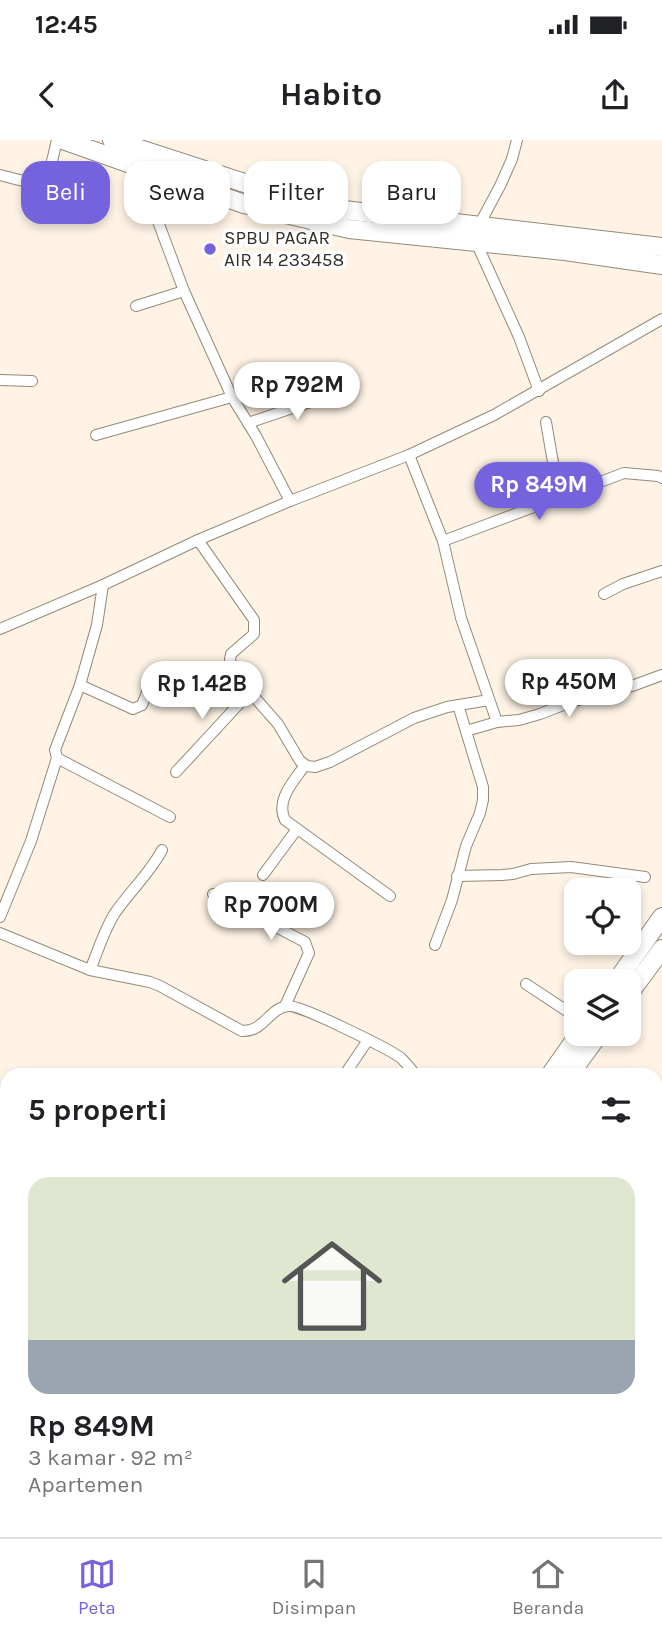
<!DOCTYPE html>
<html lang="id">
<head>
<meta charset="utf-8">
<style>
	body { margin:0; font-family:Karla,sans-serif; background:#f2f2f2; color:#202124; height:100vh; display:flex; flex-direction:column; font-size:26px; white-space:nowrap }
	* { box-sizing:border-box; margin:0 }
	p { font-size:23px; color:#757577 }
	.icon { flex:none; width:38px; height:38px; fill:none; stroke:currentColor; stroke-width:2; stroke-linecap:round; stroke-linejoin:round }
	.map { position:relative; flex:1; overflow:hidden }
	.panel { position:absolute; left:0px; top:928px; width:663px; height:471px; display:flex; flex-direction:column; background:#fff; border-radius:21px 21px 0 0; box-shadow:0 4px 10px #0003 }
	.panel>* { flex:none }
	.banner { position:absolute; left:21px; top:21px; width:621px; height:63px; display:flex; gap:14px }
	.tools { position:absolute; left:564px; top:738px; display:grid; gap:14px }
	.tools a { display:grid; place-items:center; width:77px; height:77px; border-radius:14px; background:#fff; box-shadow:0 4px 10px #0003; font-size:35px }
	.price { position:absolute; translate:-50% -60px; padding:0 16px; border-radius:24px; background:#fff; color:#222; font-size:23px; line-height:46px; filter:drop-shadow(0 2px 4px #0008) }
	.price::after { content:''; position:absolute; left:50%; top:42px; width:21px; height:16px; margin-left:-10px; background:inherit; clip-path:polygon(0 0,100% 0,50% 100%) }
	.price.current { background:#7563dd; color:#fff }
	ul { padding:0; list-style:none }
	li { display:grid; align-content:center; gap:14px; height:371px; padding:0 28px }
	li span { display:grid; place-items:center; height:217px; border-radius:21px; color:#555 }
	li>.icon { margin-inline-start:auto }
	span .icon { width:126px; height:126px; fill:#fffc; stroke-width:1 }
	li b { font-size:30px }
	h2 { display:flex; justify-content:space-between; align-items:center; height:84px; padding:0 28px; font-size:30px }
	.tag { padding:0 24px; border-radius:21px; background:#fff; box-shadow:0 4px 10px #0003; font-size:24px; line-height:63px }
	.tag.current { background:#7563dd; color:#fff }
	.status { display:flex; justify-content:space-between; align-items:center; height:49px; padding:0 35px; background:#fff; direction:ltr }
	.status svg { height:19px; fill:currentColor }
	header { display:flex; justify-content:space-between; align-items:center; height:91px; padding:0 28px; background:#fff; font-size:32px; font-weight:700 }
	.menu { display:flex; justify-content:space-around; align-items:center; height:98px; border-top:2px solid #e0e0e0; background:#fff; font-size:19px; color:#757577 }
	.menu a { display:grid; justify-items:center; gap:4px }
	.menu .current { color:#7563dd }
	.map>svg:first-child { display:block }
</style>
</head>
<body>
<div class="status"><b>12:45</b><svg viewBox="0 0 49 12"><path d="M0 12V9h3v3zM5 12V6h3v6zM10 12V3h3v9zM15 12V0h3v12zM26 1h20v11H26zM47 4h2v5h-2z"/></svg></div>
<header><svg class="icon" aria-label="back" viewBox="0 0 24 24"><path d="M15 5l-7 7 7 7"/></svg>Habito<svg class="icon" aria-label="share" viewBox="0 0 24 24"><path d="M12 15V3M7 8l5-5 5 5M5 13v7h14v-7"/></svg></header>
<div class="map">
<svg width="662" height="1397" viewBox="0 0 662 1397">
	<rect width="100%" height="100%" fill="#fef3e5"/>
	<!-- water -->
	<polygon fill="#dab379" points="662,1244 662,1396 534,1397 539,1391 656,1391 656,1251"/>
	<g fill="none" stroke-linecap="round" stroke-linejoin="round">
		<defs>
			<g id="minor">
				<polyline points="517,0 512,19 500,46 478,87 476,102 519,197 539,251"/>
				<polyline points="138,28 184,151 232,257 256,296 290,361"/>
				<path d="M0,35C50,48 45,50 57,0"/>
				<polyline points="136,166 184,151"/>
				<polyline points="0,240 32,241"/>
				<polyline points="546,282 559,357"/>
				<polyline points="248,283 337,253"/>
				<polyline points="96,295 232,257"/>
				<polyline points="409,315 443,401 461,478 497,582"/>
				<polyline points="198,400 254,480 254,494 231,514 230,519 231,525 250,552 278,584 300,621 307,626 315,627 330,622 414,578 447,567 489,560"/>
				<polyline points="443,401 624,333 658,336 662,338"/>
				<polyline points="604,454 623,444 662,431"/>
				<polyline points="0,489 103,445 198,400 290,361 409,315 494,275 662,179"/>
				<polyline points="80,545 133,569 142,565 153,537"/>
				<polyline points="466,591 497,582 519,580 540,574 571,562 632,546 662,535"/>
				<polyline points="57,618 170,677"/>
				<path d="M305,625C294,641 275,660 285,680L390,756"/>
				<polyline points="176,632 250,552"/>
				<polyline points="263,735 297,689"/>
				<polyline points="457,736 502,735 513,734 531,729 571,727 645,737"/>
				<polyline points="213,754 305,802 309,813 285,866"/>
				<polyline points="0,777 31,701 57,618 55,610 80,545 97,485 103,445"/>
				<path d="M0,793L90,830L150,842L160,846L242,891C264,892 269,868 288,866C299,864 389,909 401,918C406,923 411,929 415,934"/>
				<polyline points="435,805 452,760 466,706 480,673 483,660 483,647 458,565"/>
				<path d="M90,830C98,811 104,790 115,773C130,751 150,733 162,710"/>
				<polyline points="526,844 576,877"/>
				<polyline points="345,934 368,900"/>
				<polyline points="0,1037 7,1040"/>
				<polyline points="0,1264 7,1266"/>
				<polyline points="97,1397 99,1391"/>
			</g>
			<g id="trunk">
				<polyline points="63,0 244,64 349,89 565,111 662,125"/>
				<polyline points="112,0 318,67 662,107"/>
				<polyline points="616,842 662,777"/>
				<polyline points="628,855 662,809"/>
				<polyline points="551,934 579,894"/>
				<polyline points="570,934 599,894"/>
				<polyline points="252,1397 255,1391"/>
				<polyline points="267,1397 270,1391"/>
			</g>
		</defs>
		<!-- minor casing -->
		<use href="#minor" stroke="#958978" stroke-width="12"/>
		<!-- trunk casing -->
		<use href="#trunk" stroke="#958978" stroke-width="20"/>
		<!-- minor -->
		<use href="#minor" stroke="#fff" stroke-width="10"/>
		<!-- trunk -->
		<use href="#trunk" stroke="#fff" stroke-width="18"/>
	</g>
	<!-- markers -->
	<circle fill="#7563dd" stroke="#fff" stroke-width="2.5" cx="210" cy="109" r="7"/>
	<g text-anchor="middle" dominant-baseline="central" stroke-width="7" stroke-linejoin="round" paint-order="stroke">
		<!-- poi labels -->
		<g font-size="19" fill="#342f29" stroke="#fff" text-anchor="start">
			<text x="224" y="98">SPBU PAGAR<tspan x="224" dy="22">AIR 14 233458</tspan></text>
		</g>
	</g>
</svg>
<div class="tools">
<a><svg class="icon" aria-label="locate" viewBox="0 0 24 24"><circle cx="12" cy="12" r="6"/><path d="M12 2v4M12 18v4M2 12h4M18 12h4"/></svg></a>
<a><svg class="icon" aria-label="layers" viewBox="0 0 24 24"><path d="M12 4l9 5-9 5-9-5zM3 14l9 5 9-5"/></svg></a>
</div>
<b class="price" style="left:297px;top:282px">Rp 792M</b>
<b class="price current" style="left:539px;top:382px">Rp 849M</b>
<b class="price" style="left:569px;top:579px">Rp 450M</b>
<b class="price" style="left:202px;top:581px">Rp 1.42B</b>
<b class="price" style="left:271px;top:802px">Rp 700M</b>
<div class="banner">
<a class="tag current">Beli</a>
<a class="tag">Sewa</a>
<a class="tag">Filter</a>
<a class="tag">Baru</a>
</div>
<section class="panel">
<h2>5 properti<svg class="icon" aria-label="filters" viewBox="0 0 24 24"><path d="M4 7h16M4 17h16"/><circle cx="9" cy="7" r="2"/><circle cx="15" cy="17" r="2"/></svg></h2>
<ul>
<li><span style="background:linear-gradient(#dfe7d0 75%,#9aa5b1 0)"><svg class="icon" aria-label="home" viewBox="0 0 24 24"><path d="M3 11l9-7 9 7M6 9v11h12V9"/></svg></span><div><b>Rp 849M</b><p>3 kamar · 92 m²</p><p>Apartemen</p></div></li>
</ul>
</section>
</div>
<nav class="menu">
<a class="current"><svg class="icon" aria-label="map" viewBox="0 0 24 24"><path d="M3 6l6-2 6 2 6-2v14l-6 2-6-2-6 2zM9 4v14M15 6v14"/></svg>Peta</a>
<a><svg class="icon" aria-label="saved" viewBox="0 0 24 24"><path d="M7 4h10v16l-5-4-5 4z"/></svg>Disimpan</a>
<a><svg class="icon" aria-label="home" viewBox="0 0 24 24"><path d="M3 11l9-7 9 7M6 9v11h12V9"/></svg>Beranda</a>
</nav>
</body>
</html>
